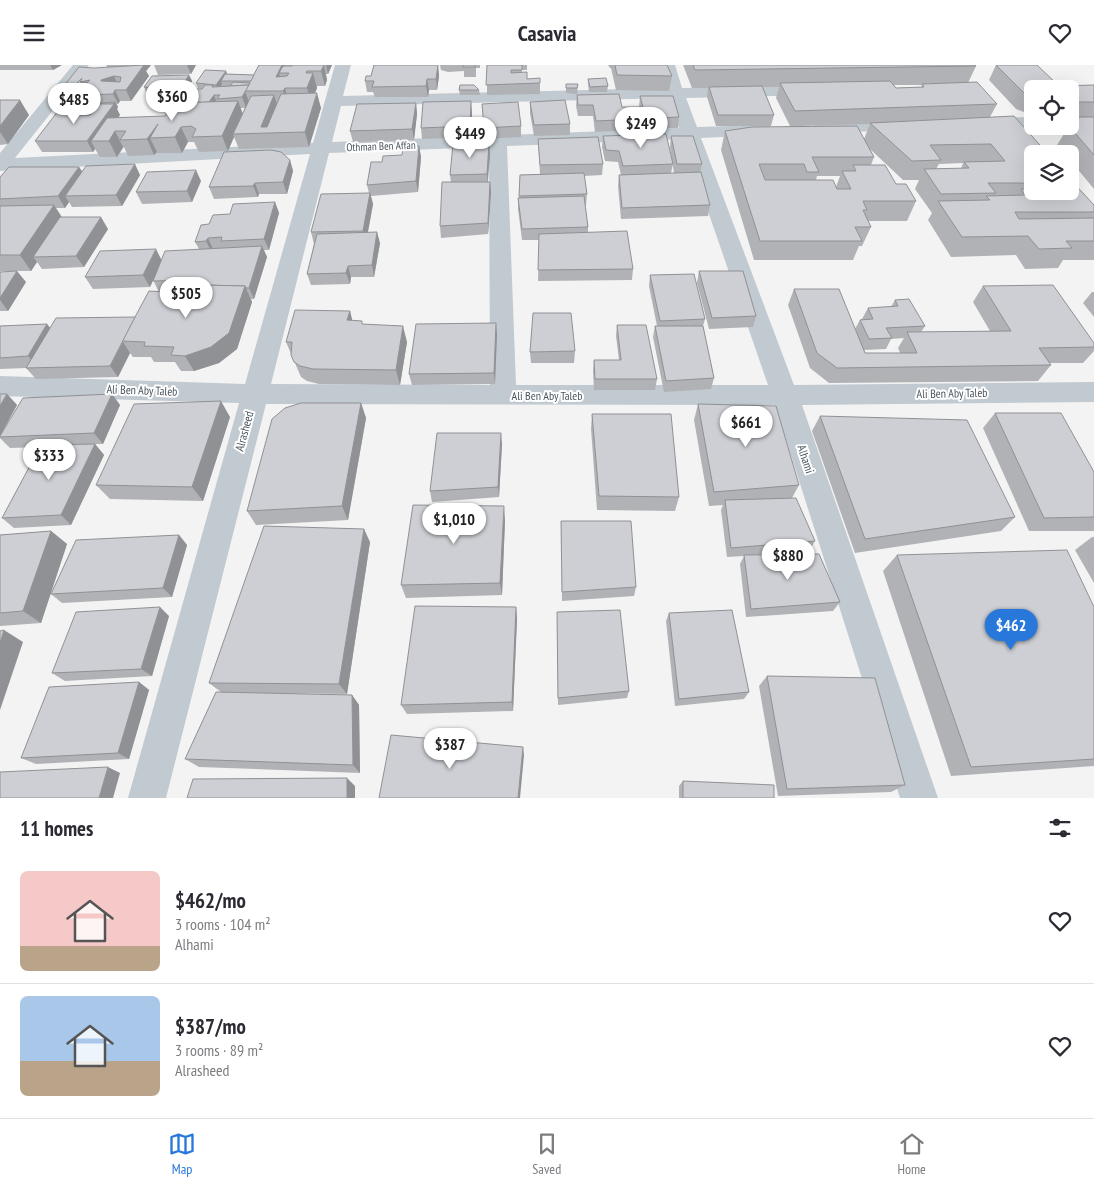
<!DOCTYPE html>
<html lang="en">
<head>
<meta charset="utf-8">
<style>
	body { margin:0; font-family:"PT Sans Narrow",sans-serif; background:#f2f2f3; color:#2b2b33; height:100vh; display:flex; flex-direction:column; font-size:19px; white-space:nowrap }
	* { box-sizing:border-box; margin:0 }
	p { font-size:16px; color:#7c7c81 }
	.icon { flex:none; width:28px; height:28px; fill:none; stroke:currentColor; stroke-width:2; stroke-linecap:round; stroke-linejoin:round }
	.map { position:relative; height:733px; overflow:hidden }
	.details { display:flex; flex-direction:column; background:#fff; flex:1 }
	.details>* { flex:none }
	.fabs { position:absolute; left:1024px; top:15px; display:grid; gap:10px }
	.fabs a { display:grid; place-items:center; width:55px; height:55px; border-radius:8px; background:#fff; box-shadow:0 5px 20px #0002; font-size:25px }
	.price { position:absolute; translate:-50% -42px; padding:0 11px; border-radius:18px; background:#fff; color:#222; font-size:16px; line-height:32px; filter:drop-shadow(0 1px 2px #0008) }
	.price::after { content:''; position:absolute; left:50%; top:30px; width:15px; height:11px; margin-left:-8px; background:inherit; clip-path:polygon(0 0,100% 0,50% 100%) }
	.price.selected { background:#2778da; color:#fff }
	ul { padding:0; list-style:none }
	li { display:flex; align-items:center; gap:15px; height:125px; padding:0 20px }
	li+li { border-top:1px solid #e1e1e2 }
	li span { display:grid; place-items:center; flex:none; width:140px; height:100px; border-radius:8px; color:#555 }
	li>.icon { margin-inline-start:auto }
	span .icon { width:60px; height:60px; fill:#fffc; stroke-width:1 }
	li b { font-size:21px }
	h2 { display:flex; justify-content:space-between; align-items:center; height:60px; padding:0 20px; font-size:21px }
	header { display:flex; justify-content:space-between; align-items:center; height:65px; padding:0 20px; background:#fff; font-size:22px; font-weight:700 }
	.tab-bar { display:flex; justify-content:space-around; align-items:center; height:70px; border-top:1px solid #e1e1e2; background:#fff; font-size:14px; color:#7c7c81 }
	.tab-bar a { display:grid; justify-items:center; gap:2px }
	.tab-bar .selected { color:#2778da }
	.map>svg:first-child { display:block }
</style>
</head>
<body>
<header><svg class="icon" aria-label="menu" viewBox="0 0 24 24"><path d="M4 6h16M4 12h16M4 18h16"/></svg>Casavia<svg class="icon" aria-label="heart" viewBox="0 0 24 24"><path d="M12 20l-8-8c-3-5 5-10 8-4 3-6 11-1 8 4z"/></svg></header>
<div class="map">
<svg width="1094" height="733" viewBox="0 0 1094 733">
	<rect width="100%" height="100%" fill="#f4f3f3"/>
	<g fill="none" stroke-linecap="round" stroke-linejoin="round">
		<!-- minor -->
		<g fill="#c1cad0" fill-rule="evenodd">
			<path d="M73,0H89L15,93L313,78L335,0H351L343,31L666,23L659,0H675L682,23L822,21L824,25L822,29L816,30L686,33L697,62L763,60L769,61L772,65L769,69L763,70L701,73L794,320L1094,317V337L802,340L938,733H900L775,340L266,339L166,733H128L239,338L0,331V311L245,319L310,89L0,106V88ZM669,33L679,63L332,77L341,41ZM683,74L768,320H516L507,81ZM489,82L490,320L271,319L329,88Z"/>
			<polygon points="1094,50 1094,60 1070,61 1070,51"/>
			<polygon points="1032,52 1032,61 1036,61 1032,62 983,63 977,62 974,58 977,54 983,53"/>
			<polygon points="905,56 911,57 914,61 911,65 821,68 815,67 812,63 815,59 821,58"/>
		</g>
	</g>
	<!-- wall -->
	<g fill="#b0b2b6" fill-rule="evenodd">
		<polygon points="0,0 62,0 53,5 0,5"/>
		<path d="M106,0H151L146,6L149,11L131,36H120L118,39H117L118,42L117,44L120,50L118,53L165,51L182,38V36L202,24L198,23L196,18L227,9L254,10L259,0H332L328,9H326L327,15L325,21H317V23L315,28L321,43L309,82L239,84L234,72L228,86L199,87L194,77H188L182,88H157V87L154,90L128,91L124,82L117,92H100L95,84L93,87H42L35,76L67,46L70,41L62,42L56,31L94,3H108ZM82,13V16L80,18H77ZM241,43H245L242,49Z"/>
		<polygon points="154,0 196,0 191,9 158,10"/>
		<polygon points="374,0 438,0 439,11 437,25 429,25 428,32 375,32 373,27 367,27 365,16 371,11"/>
		<polygon points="440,0 480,0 480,3 476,3 476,12 464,12 464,6 448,7 441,5"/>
		<polygon points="487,0 527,0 527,5 522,5 522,7 527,14 540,18 540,29 487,30"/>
		<polygon points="608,0 667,0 672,11 669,26 616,25 611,3 610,3"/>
		<path d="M683,0H975L976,1L968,18L997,39L990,52L1032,89V126L1094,140V195H1063L1058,203L1025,204L1016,190L951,192L928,155L932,148L915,124L919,115H903L870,84L874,92L871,100L896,119L916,136L907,156H868L871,162L862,181H859L853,195H754L721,85L725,66L790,61L776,33L779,22H762L774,50L771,61H716L707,32L708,23H692ZM894,20H922L921,22L896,23ZM870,59L864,74L800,61ZM963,98L961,104H936L939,99ZM817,111H840L836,122L816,115Z"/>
		<polygon points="996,0 1059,21 1094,20 1094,124 1070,95 1070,89 1065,89 1057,80 1069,61 1080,52 1070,52 1070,24 1032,24 1032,50 1016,44 989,15"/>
		<polygon points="189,10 192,16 183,30 146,27 144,22"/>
		<polygon points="588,14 608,21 607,27 589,27 588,19"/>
		<polygon points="566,19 578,19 577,29 566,28"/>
		<polygon points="459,25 479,25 480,30 460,30"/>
		<polygon points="577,30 622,42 639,42 640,31 679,52 678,63 595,67 593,51 578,51 576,41"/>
		<polygon points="0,35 29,50 8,79 0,80"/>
		<polygon points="530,37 570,59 570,70 534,71 530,48"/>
		<polygon points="416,38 417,49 414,75 353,77 350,66"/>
		<polygon points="482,39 521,61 521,72 485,74"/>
		<polygon points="472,47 471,72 422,74 421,63"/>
		<polygon points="603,71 673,99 671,108 674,108 670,82 671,71 702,99 700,107 710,140 708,151 621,154 618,121 619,110 621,110 618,97 605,96 602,82"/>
		<polygon points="538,74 603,99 602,110 584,111 587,129 586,140 585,140 588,162 588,168 633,204 632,215 538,216 539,175 522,175 518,144 518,133 519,132 520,110 540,109"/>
		<polygon points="489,79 490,90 488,117 490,117 491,128 488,169 441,173 440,161 451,117 450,110"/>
		<polygon points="419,81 421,92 418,127 371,131 373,139 368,167 380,178 374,212 351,212 350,219 311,220 307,209 314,179 311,167 369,128 367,120 382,97 402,90"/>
		<polygon points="290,95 293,106 287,129 259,129 258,132 214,134 209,122"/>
		<polygon points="79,102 82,106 140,110 122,141 72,142 69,137 65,143 56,143 62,152 108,164 84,202 42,204 37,197 31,206 0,206 0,112"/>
		<polygon points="201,116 192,137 142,139 136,127"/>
		<path d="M275,137L279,148L269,185H264L267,192L254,234H251L252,237L237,284L219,298L194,306H181L175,297H154L151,292H133L130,288L118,312L36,314L26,303L0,304V261L47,259L50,263L135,252L159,227L153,215L150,222L93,224L85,212L161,195L199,184L195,177L209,159L230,149ZM163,227H194L195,229Z"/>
		<polygon points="699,206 756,251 753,262 709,264 697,218"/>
		<polygon points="0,207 26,217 8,246 0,246"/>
		<polygon points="650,210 705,254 703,261 714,313 711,324 664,327 653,272 655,261 657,261 649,221"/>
		<path d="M983,221L1094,278V286L1083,298H1049L1051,300L1038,316L829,318L810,303L788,240L794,224L855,264L860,255L862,254L868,243L891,242L895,235L925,261L921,267L990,266L973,237ZM904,273L898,283L900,288H865L864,285L886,284L891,274Z"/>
		<polygon points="1092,227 1094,227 1094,252 1083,238"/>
		<polygon points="350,246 352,256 407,277 400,320 319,319 307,316 301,312 286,277"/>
		<polygon points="617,260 657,314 655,325 594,325 593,306 594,295 619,295 616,271"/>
		<polygon points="497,269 495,319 412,320 409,309"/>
		<polygon points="575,286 574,298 531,298 530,287"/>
		<polygon points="0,329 7,329 17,340 2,367 112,329 120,340 103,379 95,379 104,390 71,460 14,463 2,453 40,382 10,383 0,373"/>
		<polygon points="361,338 366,353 348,455 256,460 247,446"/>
		<polygon points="698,339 799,420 792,433 815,476 809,486 757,490 840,537 833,546 746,552 740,499 744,491 727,492 721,445 723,440 709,441 694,355"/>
		<polygon points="995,348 1094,407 1094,466 1029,466 983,363"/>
		<polygon points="592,349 679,432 675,446 597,445 591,364"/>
		<polygon points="820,351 1015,452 1001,466 855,488 812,366"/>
		<polygon points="230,352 203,436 110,434 96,420"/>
		<polygon points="502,379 499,432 432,437 430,426"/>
		<polygon points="505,455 502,530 406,533 401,520"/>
		<polygon points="561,456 636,522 634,531 562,536"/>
		<polygon points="51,466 67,479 41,558 0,561 0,470"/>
		<polygon points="179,470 187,480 172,532 62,538 51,529"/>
		<polygon points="1092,472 1094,472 1094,518 1075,485"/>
		<polygon points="370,477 347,629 270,628 352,630 359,640 360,708 199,702 185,694 221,627 209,618"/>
		<polygon points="897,490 1094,542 1094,701 951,711 883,506"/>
		<polygon points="516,542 517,554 513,646 407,649 401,640"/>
		<polygon points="669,548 749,627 744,634 675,641 666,556"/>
		<polygon points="169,551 152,611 65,616 52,608"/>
		<polygon points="557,556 629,626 627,633 558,640"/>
		<polygon points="767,611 905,720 891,727 778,731 759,621"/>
		<polygon points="139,617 149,625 129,694 36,699 21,693"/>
		<polygon points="683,716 774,733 679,733 679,721"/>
	</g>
	<!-- shaded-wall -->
	<g fill="#909194">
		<polygon points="50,0 62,0 53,5"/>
		<polygon points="142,0 151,0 146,6 149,11 131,36 126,25 143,2"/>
		<polygon points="187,0 196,0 191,9"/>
		<polygon points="282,0 285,0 287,8 279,8 283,21 280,27 276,12"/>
		<polygon points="324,0 327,15 325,21 321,6"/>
		<polygon points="326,0 332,0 328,9"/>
		<polygon points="438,0 439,11 437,25 436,14"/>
		<polygon points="226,6 228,11 221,16 222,19 218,25 216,20"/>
		<polygon points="307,6 310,16 313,8 317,23 311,38 307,23 306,8"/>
		<polygon points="189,10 192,16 183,30 180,24"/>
		<polygon points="114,11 119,21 106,27 101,15"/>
		<polygon points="427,14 429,25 428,32 426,21"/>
		<polygon points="285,23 289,38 288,41 283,26"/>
		<polygon points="115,25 120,36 118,39 113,29"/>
		<polygon points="245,26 249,37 246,43 242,32"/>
		<polygon points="317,28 321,43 309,82 305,67"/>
		<polygon points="214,30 218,41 208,39"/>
		<polygon points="274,30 279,45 270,68 261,62"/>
		<polygon points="20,35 29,50 8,79 0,67 0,61"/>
		<polygon points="238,36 244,52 233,69 234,72 228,86 222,71"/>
		<polygon points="471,36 472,47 471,72 470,61"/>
		<polygon points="115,37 118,42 117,44 120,50 101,76 91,76 95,84 93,87 87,76"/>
		<polygon points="416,38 417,49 414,75 412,64"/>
		<polygon points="158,59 150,73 157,87 154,90 147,74"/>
		<polygon points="181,62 188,77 182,88 175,72"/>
		<polygon points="115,66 123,82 117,92 109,76"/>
		<polygon points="489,79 490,90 487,120 487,109"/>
		<polygon points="419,81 421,92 418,127 416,116"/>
		<polygon points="290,95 293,106 287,129 283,117"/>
		<polygon points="135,99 140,110 122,141 116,130"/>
		<polygon points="79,102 86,113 65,131 69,137 65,143 58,131"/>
		<polygon points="196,105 201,116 192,137 187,126"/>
		<polygon points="490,117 491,128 488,169 488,158"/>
		<polygon points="255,118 259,129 258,132 253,121"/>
		<polygon points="370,128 373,139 366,177 363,166"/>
		<polygon points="275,137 279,148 269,185 264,174"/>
		<polygon points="54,140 64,156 33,192 37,197 31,206 20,190"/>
		<polygon points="101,152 108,164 84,202 76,191"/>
		<polygon points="377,167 380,178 374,212 372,200"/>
		<polygon points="208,173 213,184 212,188 206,176"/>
		<polygon points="262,181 267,192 254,234 249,223"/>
		<polygon points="156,184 162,196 150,222 143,210"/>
		<polygon points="348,201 351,212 350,219 346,208"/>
		<polygon points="17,206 26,217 8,246 0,235 0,233"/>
		<polygon points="245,221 252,237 237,284 219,298 194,306 185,291"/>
		<polygon points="350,246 354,262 347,255"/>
		<polygon points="496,258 497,269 495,319 494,308"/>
		<polygon points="47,259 56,270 38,303 28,291"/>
		<polygon points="403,261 407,277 400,320 396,305"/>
		<polygon points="123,277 130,288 118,312 110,301"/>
		<polygon points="7,329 17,340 0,371 0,341"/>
		<polygon points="112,329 120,340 103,379 94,368"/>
		<polygon points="221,336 230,352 203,436 192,422"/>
		<polygon points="361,338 366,353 348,455 342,441"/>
		<polygon points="501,368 502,379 499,432 498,422"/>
		<polygon points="95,379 104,390 71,460 61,450"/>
		<polygon points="504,441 505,455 502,530 500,518"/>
		<polygon points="364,464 370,477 347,629 339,619"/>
		<polygon points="51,466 67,479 41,558 23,546"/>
		<polygon points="179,470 187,480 172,532 163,523"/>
		<polygon points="160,542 169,551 152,611 141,604"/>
		<polygon points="516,542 517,554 513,646 512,637"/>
		<polygon points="4,565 23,577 0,645 0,578"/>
		<polygon points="139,617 149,625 129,694 118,688"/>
		<polygon points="352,630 359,640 360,708 353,700"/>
		<polygon points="523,682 524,690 520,733 518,733"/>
		<polygon points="108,702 120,708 113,733 99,733"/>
		<polygon points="347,713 355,721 355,733 347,733"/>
	</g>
	<!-- building -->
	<g fill="#cdcfd4" stroke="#909194" fill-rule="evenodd">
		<path d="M144,0L126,25H115L113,29L56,31L79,2L94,3ZM114,11L121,12L120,17L101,16V15ZM82,13L80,17L90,15L87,18H77Z"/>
		<polygon points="259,0 282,0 276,12 287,11 289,8 279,8 283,1 292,1 292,0 324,0 321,6 307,6 306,8 313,8 307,23 285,23 283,26 245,26"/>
		<polygon points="374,0 438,0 436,14 427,14 426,21 372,22 374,16 365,16 366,11 371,11"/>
		<rect x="463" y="0" width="12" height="2"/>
		<polygon points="487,0 522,0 522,5 511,5 511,8 527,7 527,14 540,13 540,18 486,20"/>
		<polygon points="615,0 667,0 672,11 617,10"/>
		<polygon points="693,0 975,0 976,1 695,5"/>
		<polygon points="996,0 1037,0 1059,21 1094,20 1094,37 1070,37 1070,24 1032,24 1032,32 1025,29"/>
		<polygon points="205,5 226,6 216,20 196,18"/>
		<polygon points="225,9 254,10 251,16 221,16"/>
		<polygon points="189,10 180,24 144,22 152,11"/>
		<polygon points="606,13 608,21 590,22 588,14"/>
		<polygon points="890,16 896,23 924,22 922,19 977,17 997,39 795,46 780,18"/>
		<polygon points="233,17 250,18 249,20 230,21"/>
		<polygon points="566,19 578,19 577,23 566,23"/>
		<polygon points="205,20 213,20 212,22 249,20 242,32 217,34 220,30 214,30 209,37 192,38 182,36 190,24 202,24"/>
		<polygon points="460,20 474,20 479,25 459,25"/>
		<polygon points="762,21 774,50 718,50 709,22"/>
		<polygon points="317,28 305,67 233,69 251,31 274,30 261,62 267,62 281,29"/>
		<polygon points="619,29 622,42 643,42 640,31 673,31 679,52 596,56 593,40 578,40 577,30"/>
		<polygon points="0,35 20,35 0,61"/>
		<polygon points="565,35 570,59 534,60 530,37"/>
		<polygon points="238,36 222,71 192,72 196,64 191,61 181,62 175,72 150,73 158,59 147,74 120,75 126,66 115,66 109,76 91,76 107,53 165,51 173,38"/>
		<polygon points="471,36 470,61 421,63 423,37"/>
		<polygon points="115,37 113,39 98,39 90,50 79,50 76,46 67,46 71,40"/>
		<polygon points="518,37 521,61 484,63 482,39"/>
		<polygon points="416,38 412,64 350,66 357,39"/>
		<polygon points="98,39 114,39 87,76 35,76 58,46 76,46 73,50 90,50"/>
		<polygon points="1014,51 1048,89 1032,89 1032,122 1028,122 1023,118 988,118 996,128 941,129 924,104 969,103 964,97 1005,96 991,79 930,80 941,95 912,96 870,58"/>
		<polygon points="1080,52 1094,52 1094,90 1069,61"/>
		<polygon points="857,61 874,92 812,92 819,107 807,107 804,99 759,99 765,115 833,115 837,124 851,124 842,106 856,106 853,100 885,100 896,119 906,119 916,136 863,136 867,145 863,145 871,162 855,162 862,176 760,176 725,66 752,62"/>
		<polygon points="666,69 673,99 623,101 619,86 606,85 603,71"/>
		<polygon points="671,71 693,71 702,99 677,99"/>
		<polygon points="598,72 603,99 540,100 538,74"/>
		<polygon points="453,79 489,79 487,109 450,110"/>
		<polygon points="419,81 416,116 367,120 371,97 382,97 383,91 402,90 403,82"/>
		<polygon points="271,85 281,87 290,95 283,117 255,118 253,121 209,122 224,87"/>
		<polygon points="135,99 116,130 65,131 86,101"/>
		<polygon points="9,102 79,102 58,131 0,134 0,112"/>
		<polygon points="196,105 187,126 136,127 147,107"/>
		<polygon points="701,107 710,140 622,143 619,110"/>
		<polygon points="584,108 587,129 519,131 520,110"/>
		<polygon points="1070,114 1094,140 1094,147 1015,147 1019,154 1094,153 1094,176 1066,176 1072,183 1039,184 1028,171 962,172 938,136 990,135 986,131 1025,130 1021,124 1032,124 1032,126 1070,126"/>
		<polygon points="442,117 490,117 488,158 440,161"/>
		<polygon points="370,128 363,166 311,167 321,129"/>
		<polygon points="584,131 588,162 522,164 518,133"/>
		<polygon points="275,137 264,174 221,176 222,172 208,173 206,176 195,177 201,160 209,159 213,150 230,149 233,139"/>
		<polygon points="54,140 20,190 0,190 0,141"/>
		<polygon points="60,152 101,152 76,191 33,192"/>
		<polygon points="627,166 633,204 538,205 539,169"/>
		<polygon points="377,167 372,200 348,201 346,208 307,209 317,169"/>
		<polygon points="262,181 249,223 246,223 245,221 202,220 200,224 192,224 196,215 153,216 165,186"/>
		<polygon points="156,184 143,210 85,212 100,186"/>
		<polygon points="17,206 0,233 0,207"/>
		<polygon points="699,206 743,206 756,251 712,253"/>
		<polygon points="694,209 705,254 660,256 650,210"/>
		<polygon points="202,220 245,221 229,268 211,282 185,291 171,290 174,282 144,281 145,277 122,276 149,226 197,229"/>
		<polygon points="1053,220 1094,278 1094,282 1039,283 1051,300 837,303 817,288 794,224 839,224 865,288 917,288 907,267 1011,266 983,221"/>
		<polygon points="909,234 925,261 886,263 892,273 869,274 860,255 873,254 868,243 898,241 895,235"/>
		<polygon points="295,245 350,246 347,255 362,256 362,259 403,261 396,305 313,304 300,301 294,297 291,290 292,277 286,277"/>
		<polygon points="533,248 571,248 575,286 530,287"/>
		<polygon points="135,252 110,301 26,303 56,253"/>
		<polygon points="496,258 494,308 409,309 416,259"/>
		<polygon points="47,259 28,291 0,293 0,261"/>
		<polygon points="617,260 646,260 657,314 595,314 594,295 621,295"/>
		<polygon points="655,261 703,261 714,313 666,316"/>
		<polygon points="0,329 7,329 0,341"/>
		<polygon points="112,329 94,368 0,372 0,371 23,333"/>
		<polygon points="221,336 192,422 96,420 134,339"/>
		<polygon points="301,338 361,338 342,441 247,446 272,354 285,343"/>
		<polygon points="698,339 776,341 799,420 714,427"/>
		<polygon points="995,348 1061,348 1094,407 1094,452 1044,453"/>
		<polygon points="592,349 671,349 679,432 599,431"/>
		<polygon points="820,351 967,355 1015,452 865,474"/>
		<polygon points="437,368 501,368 498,422 430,426"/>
		<polygon points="95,379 61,450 2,453 41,380"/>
		<polygon points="796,433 815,476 731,483 725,435"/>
		<polygon points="413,440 504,441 500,518 401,520"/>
		<polygon points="561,456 631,456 636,522 562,527"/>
		<polygon points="264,461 364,464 339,619 209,618"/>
		<polygon points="51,466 23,546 0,548 0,470"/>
		<polygon points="179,470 163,523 51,529 76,475"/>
		<polygon points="1067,485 1094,542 1094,694 971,702 897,490"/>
		<polygon points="819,489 840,537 751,544 744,490"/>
		<polygon points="415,541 516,542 512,637 401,640"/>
		<polygon points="160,542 141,604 52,608 76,547"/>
		<polygon points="620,545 629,626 558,633 557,547"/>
		<polygon points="732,545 749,627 679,634 669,548"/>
		<polygon points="4,565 0,578 0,566"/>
		<polygon points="767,611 875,613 905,720 787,724"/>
		<polygon points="139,617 118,688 21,693 49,622"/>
		<polygon points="216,627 352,630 353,700 185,694"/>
		<polygon points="391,670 523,682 518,733 379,733"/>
		<polygon points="108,702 99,733 0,733 0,707"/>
		<polygon points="347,713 347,733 187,733 193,714"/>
		<polygon points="683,716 774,720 774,733 683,733"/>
	</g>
	<g text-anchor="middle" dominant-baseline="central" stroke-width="4" stroke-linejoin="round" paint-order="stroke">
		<!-- far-street labels -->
		<g font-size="11" fill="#4b565f" stroke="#fff">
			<text transform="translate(381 81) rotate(-2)">Othman Ben Affan</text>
		</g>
		<!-- street labels -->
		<g font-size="12" fill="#4b565f" stroke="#fff">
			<text transform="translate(142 325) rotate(2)">Ali Ben Aby Taleb</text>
			<text transform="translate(952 328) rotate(-1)">Ali Ben Aby Taleb</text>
			<text x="547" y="330">Ali Ben Aby Taleb</text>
			<text transform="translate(244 366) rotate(-75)">Alrasheed</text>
			<text transform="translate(806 394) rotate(72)">Alhami</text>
		</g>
	</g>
</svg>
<div class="fabs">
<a><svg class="icon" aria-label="locate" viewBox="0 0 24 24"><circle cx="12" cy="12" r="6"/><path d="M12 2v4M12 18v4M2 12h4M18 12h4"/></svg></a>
<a><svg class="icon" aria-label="layers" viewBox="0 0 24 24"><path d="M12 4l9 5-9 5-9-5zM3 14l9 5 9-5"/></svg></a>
</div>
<b class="price" style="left:172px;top:57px">$360</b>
<b class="price" style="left:74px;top:60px">$485</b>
<b class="price" style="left:641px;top:84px">$249</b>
<b class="price" style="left:470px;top:94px">$449</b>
<b class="price" style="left:186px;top:254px">$505</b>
<b class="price" style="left:746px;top:383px">$661</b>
<b class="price" style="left:49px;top:416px">$333</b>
<b class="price" style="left:454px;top:480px">$1,010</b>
<b class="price" style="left:788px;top:516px">$880</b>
<b class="price selected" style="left:1011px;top:586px">$462</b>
<b class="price" style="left:450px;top:705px">$387</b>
</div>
<section class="details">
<h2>11 homes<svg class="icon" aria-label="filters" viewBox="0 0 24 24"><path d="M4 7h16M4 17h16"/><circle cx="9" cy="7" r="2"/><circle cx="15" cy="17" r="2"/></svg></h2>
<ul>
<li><span style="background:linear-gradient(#f6c9c9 75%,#b9a48a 0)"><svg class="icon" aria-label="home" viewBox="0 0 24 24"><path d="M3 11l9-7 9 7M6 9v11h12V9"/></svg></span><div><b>$462/mo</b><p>3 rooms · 104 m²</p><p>Alhami</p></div><svg class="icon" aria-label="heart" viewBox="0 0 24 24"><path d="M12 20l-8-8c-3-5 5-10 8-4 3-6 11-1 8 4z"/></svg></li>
<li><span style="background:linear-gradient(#a9c7e8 65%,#b9a48a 0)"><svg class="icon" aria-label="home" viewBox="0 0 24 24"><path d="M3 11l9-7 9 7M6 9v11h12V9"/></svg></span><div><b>$387/mo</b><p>3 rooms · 89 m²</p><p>Alrasheed</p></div><svg class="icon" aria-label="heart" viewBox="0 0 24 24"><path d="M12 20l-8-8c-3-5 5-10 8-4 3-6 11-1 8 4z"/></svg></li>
</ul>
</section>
<nav class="tab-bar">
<a class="selected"><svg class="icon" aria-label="map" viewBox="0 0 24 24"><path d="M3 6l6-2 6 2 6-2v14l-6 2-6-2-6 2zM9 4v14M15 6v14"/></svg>Map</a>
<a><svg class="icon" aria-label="saved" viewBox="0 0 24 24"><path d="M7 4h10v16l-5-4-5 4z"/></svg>Saved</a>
<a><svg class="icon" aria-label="home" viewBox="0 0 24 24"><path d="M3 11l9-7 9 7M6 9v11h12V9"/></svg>Home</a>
</nav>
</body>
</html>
